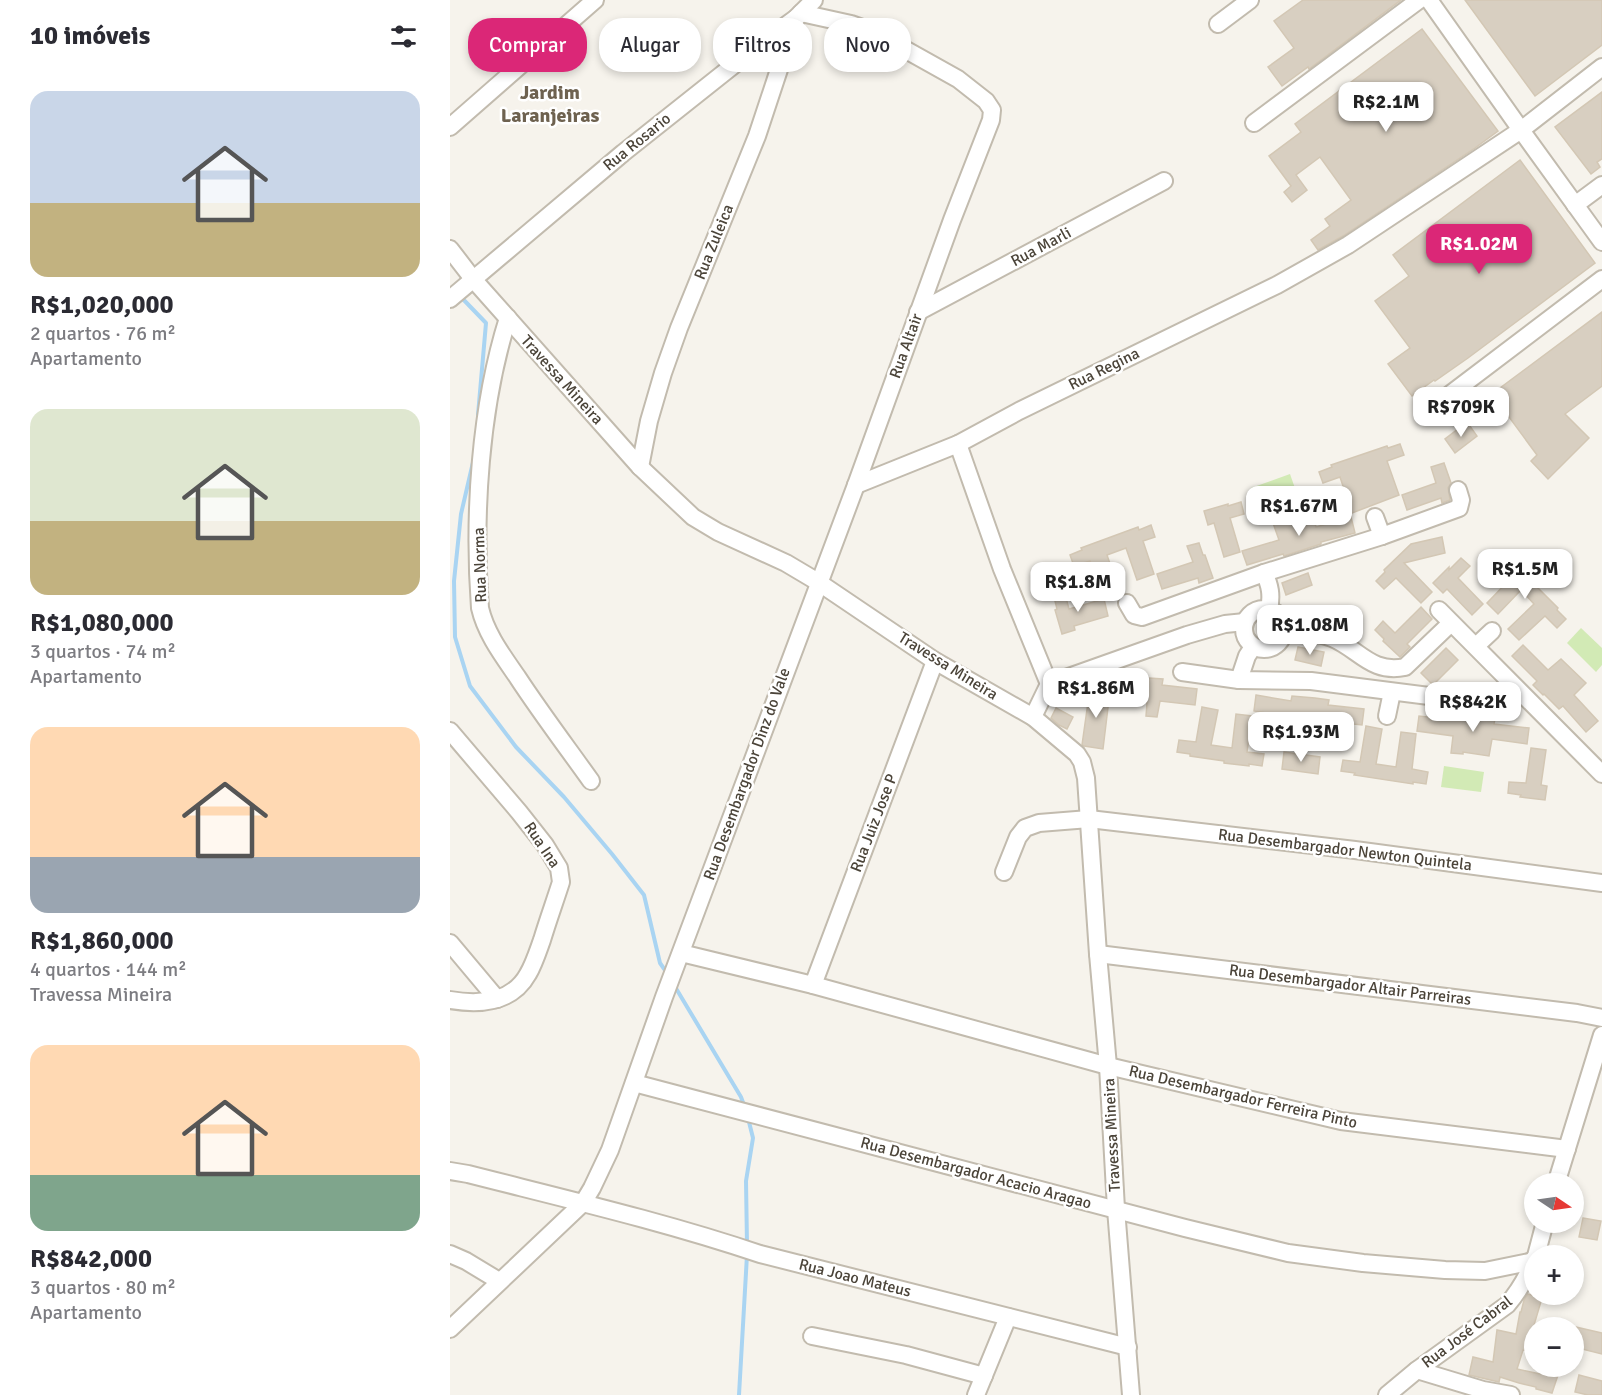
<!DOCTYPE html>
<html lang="pt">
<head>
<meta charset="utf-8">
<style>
	body { margin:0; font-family:Signika,sans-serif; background:#f7f7f7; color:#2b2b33; height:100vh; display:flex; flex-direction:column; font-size:22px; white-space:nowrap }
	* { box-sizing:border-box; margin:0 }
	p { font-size:20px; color:#7c7c81 }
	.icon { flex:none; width:33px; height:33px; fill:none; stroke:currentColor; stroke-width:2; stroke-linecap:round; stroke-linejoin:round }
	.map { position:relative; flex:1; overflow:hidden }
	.panel { display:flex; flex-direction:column; background:#fff; width:450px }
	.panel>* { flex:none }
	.hud { position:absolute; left:18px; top:18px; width:570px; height:54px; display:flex; gap:12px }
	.needle { width:39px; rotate:103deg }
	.controls { position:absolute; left:1074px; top:1173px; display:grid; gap:12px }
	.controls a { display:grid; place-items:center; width:60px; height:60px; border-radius:50%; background:#fff; box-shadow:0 3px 9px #0003; font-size:30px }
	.price { position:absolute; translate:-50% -51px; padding:0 14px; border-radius:12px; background:#fff; color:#222; font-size:20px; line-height:39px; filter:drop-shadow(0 2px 3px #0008) }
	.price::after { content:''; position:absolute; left:50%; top:36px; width:18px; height:14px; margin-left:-9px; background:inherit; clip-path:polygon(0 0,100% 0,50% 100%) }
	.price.selected { background:#db2777; color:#fff }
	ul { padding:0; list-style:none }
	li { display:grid; align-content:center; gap:12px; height:318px; padding:0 30px }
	li span { display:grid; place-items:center; height:186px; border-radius:18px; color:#555 }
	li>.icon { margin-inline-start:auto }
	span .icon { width:108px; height:108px; fill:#fffc; stroke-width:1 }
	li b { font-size:26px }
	h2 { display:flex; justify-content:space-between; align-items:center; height:72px; padding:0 30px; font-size:26px }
	.tag { padding:0 21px; border-radius:24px; background:#fff; box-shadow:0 3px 9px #0003; font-size:21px; line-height:54px }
	.tag.selected { background:#db2777; color:#fff }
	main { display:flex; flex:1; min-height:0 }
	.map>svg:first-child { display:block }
</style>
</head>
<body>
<main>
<section class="panel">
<h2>10 imóveis<svg class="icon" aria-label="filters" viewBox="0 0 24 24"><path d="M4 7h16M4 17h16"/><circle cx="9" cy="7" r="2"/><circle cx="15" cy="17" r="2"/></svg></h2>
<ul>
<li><span style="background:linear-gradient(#c9d6e8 60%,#c2b280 0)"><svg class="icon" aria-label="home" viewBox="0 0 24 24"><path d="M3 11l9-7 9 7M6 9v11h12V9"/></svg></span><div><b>R$1,020,000</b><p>2 quartos · 76 m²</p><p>Apartamento</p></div></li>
<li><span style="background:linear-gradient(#dfe7d0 60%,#c2b280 0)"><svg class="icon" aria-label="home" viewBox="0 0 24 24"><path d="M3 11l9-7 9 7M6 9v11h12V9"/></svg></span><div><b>R$1,080,000</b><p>3 quartos · 74 m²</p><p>Apartamento</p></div></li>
<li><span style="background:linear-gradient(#ffd9b3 70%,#9aa5b1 0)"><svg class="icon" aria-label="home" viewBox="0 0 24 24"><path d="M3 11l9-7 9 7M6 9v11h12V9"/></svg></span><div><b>R$1,860,000</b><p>4 quartos · 144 m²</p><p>Travessa Mineira</p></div></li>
<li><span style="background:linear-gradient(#ffd9b3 70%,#7fa58c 0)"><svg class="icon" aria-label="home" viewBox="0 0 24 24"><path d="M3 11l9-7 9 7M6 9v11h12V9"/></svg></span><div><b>R$842,000</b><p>3 quartos · 80 m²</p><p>Apartamento</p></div></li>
</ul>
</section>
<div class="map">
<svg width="1152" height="1395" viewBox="0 0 1152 1395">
	<rect width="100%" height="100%" fill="#f6f3ec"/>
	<!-- park -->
	<g fill="#d2eab5">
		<polygon points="840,474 847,494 808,507 801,488"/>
		<polygon points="1131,628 1152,648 1152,665 1146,672 1117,643"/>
		<polygon points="994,766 1034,772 1031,792 991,787"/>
	</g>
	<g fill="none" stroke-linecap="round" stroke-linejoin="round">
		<!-- stream -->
		<g stroke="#a9d4f2" stroke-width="4">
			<polyline points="9,295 36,323 28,415"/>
			<polyline points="24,458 11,514 4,581 5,637 20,686 66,747 114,797 162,854 194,895 210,963 217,973"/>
			<polyline points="224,985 291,1097 295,1108"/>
			<polyline points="297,1245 296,1181 303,1138 298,1118"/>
			<polyline points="289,1395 297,1255"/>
		</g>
	</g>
	<!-- building -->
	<g fill="#d8cfc1" stroke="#d3c7b4" stroke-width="1.5">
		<polygon points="853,0 951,0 859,69 858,67 832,86 818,67 844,48 824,21"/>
		<polygon points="1015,0 1152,0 1152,45 1085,96"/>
		<polygon points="972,29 1048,131 1025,148 893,236 868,250 861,240 880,226 875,219 901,200 870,157 846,175 857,190 842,202 834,192 841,186 819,156 851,132 845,124"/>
		<polygon points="1152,92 1152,159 1147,162 1150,167 1141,174 1105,127"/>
		<polygon points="1070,160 1145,263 1018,358 985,381 984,380 962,396 938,364 960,348 925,301 959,276 943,255"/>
		<polygon points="1152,312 1152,386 1115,414 1139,438 1098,479 1081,461 1087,455 1042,394"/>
		<polygon points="1017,422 1027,436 1005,453 995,439"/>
		<polygon points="950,444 954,455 937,461 949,495 902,513 890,477 873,483 869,472 882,467 881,465 937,446 938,448"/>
		<polygon points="994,463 1001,483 998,488 1000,500 992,503 991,498 957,510 952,495 986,483 981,467"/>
		<polygon points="791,502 794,514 780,518 790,552 774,557 764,523 758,525 754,511 778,504 778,506"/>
		<polygon points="862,510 866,527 901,517 905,533 871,542 871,544 834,556 833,554 797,565 792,551 829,540 823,523"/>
		<polygon points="701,525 705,537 693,541 704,574 687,580 676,548 657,555 669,590 652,596 640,561 624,566 620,555 632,550 631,548 688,527 689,530"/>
		<polygon points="992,537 995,553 954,563 982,592 971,603 946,578 934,589 926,581 935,572 934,570 961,544"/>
		<polygon points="749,543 753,555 755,555 763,578 749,583 748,578 712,589 707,574 743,562 737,546"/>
		<polygon points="1058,556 1068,566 1069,564 1087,582 1084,584 1108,608 1107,610 1116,619 1107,628 1095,616 1069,640 1058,629 1084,604 1071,590 1048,614 1037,603 1062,577 1050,565"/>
		<polygon points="1011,558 1020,566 1008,578 1033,604 1022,615 997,589 993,593 983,583 999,567 999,570"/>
		<polygon points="858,573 862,585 836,595 832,583"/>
		<polygon points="615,594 619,609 654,599 658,616 624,626 625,630 612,634 605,610 607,609 604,597"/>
		<polygon points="971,607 982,619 957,644 960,647 950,657 933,641 934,639 925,630 933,621 945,633"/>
		<polygon points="1073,645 1098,670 1111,659 1136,683 1124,695 1148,721 1136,732 1113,706 1109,709 1094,694 1093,695 1083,685 1087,681 1062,656"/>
		<polygon points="848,647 874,652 871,666 845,660"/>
		<polygon points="996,648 1008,660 983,685 971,673"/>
		<polygon points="699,678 713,679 712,685 747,689 745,705 710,701 707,717 696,716 697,703 695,702"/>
		<polygon points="640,688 660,691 653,749 634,746 632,745"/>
		<polygon points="806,695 841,701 842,696 865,698 879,700 878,705 914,709 912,725 876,721 874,738 837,733 839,717 804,711"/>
		<polygon points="752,707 768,710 761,745 782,748 786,714 802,716 797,752 814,754 812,766 799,764 799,766 774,763 774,761 740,756 740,754 727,752 729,740 746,742"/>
		<polygon points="606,708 623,717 617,729 609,725 601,718"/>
		<polygon points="1005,715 1045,719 1044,724 1079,728 1077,744 1042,739 1039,756 1013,752 1013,754 1001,753 1003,736 967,731 969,716 1005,720"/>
		<polygon points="916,726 932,729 926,764 946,767 951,732 966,734 962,769 978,772 976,784 963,782 963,784 904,775 905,773 891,771 893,760 910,762"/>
		<polygon points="1081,748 1096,750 1091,785 1097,786 1095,800 1070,797 1071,795 1058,793 1059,782 1076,783"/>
		<polygon points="834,752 870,757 868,774 832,769"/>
		<polygon points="1133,1218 1151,1221 1147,1240 1129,1237"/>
		<polygon points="1078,1294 1092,1298 1084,1325 1084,1352 1073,1350 1067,1369 1090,1374 1090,1373 1094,1373 1095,1366 1111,1366 1102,1393 1086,1389 1086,1387 1069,1383 1050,1377 1049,1382 1019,1375 1023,1357 1043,1362 1047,1330 1066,1334 1070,1312 1071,1312 1074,1300"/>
		<polygon points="1126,1327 1152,1333 1152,1354 1124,1347 1124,1337"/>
		<polygon points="1129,1375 1152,1381 1152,1395 1138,1395 1125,1392"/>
	</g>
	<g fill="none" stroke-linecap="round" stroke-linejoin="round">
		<defs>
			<g id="minor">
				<polyline points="979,0 1071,130 1152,242"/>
				<polyline points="768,24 800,0"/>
				<polyline points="804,123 969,0"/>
				<polyline points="0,127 145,0"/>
				<polyline points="1125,205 1152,185"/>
				<polyline points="0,249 23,279 190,467 243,517 268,532 336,563 368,582 485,661 583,717 627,754 632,762 636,778 648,954 658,1066 666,1209 681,1395"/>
				<polyline points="0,299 173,153 309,45 346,18 364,0"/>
				<polyline points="468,312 714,181"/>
				<path d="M58,318C30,407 23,515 30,608C36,634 53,656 68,678C91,713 116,746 141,781"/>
				<polyline points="986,405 1152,279"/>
				<polyline points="508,444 552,569 599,684"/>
				<polyline points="190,467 199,421 213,373 229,328 307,136 346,18"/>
				<polyline points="406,485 508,444 569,411 827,285 898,245 1071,130 1152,67"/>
				<polyline points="925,517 932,536"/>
				<path d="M814,573C820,585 822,595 819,609"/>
				<polyline points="677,603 684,615 692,617 814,573 932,536 1009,508 1011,500 1008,490"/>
				<circle cx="814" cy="629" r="20"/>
				<polyline points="989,610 1152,774"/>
				<path d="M835,629C850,631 867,632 882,638C909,649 921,674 955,667L1001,623"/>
				<polyline points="1026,646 1042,631"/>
				<polyline points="732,672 789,680 861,681 1042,704"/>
				<polyline points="789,680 797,656 803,647"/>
				<polyline points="937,716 942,692"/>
				<polyline points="583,717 599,684 737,635 775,624 795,622"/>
				<path d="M0,731L69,812L95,845L109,868L111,882C105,901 98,920 92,940C88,951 84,964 78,974C62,1003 29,1005 0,1000"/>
				<polyline points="554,872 568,837 575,828 589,823 639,819 905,850 1152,883"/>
				<polyline points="0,943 47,999"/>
				<polyline points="231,953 363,985 658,1066 891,1121 1117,1149"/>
				<polyline points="648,954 1127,1013 1152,1018"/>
				<polyline points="363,985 485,661"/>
				<polyline points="184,1083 735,1228 838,1253 913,1263 995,1270 1035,1271 1084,1261"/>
				<path d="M0,1171L18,1174C116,1199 215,1222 310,1254L678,1347"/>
				<polyline points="1106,1184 1152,1035"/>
				<polyline points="0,1254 16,1261 49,1281"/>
				<polyline points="1086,1256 1095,1222"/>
				<polyline points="0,1329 133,1203 142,1188 160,1150 214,997 406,485 502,220 541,120 542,110 536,101 508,79 440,41 415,29 401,24 351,13"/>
				<polyline points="362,1336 456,1355 534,1376"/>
				<polyline points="967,1370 1033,1390 1061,1395"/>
				<polyline points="526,1395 558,1317"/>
				<path d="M937,1395L967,1370L1057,1305C1069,1291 1078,1276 1084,1259"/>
			</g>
		</defs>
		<!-- minor casing -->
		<use href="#minor" stroke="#c2bbae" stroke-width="20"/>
		<!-- minor -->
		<use href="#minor" stroke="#fff" stroke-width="16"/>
	</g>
	<g text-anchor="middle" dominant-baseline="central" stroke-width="5" stroke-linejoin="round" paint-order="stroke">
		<!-- street labels -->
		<g font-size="16" fill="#4b4439" stroke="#fff">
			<text transform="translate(187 142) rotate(-39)">Rua Rosario</text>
			<text transform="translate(264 242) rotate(-68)">Rua Zuleica</text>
			<text transform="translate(591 247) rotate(-28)">Rua Marli</text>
			<text transform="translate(456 346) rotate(-70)">Rua Altair</text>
			<text transform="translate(654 369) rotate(-26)">Rua Regina</text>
			<text transform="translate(112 380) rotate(48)">Travessa Mineira</text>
			<text transform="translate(30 565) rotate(-92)">Rua Norma</text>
			<text transform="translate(498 666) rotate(32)">Travessa Mineira</text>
			<text transform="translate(297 774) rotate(-70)">Rua Desembargador Dinz do Vale</text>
			<text transform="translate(424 823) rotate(-69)">Rua Juiz Jose P</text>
			<text transform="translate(92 845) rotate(56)">Rua Ina</text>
			<text transform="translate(895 850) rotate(7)">Rua Desembargador Newton Quintela</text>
			<text transform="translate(900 985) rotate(7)">Rua Desembargador Altair Parreiras</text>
			<text transform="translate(793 1097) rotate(13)">Rua Desembargador Ferreira Pinto</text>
			<text transform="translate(662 1135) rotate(-93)">Travessa Mineira</text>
			<text transform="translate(526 1173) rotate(15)">Rua Desembargador Acacio Aragao</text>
			<text transform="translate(405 1278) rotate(14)">Rua Joao Mateus</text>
			<text transform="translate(1017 1332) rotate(-37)">Rua José Cabral</text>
		</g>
		<!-- quarter labels -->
		<g font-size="20" font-weight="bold" fill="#6e6250" stroke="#fff">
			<text x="100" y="92">Jardim<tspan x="100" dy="23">Laranjeiras</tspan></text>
		</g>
	</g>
</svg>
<div class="controls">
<a><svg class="needle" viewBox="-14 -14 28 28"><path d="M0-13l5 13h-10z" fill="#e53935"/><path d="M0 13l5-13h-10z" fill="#7c7c81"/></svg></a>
<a>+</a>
<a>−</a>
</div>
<b class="price" style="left:936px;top:133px">R$2.1M</b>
<b class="price selected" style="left:1029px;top:275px">R$1.02M</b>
<b class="price" style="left:1011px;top:438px">R$709K</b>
<b class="price" style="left:849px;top:537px">R$1.67M</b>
<b class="price" style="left:1075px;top:600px">R$1.5M</b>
<b class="price" style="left:628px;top:613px">R$1.8M</b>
<b class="price" style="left:860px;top:656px">R$1.08M</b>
<b class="price" style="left:646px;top:719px">R$1.86M</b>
<b class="price" style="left:1023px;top:733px">R$842K</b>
<b class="price" style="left:851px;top:763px">R$1.93M</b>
<div class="hud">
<a class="tag selected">Comprar</a>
<a class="tag">Alugar</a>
<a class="tag">Filtros</a>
<a class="tag">Novo</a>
</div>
</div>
</main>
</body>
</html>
